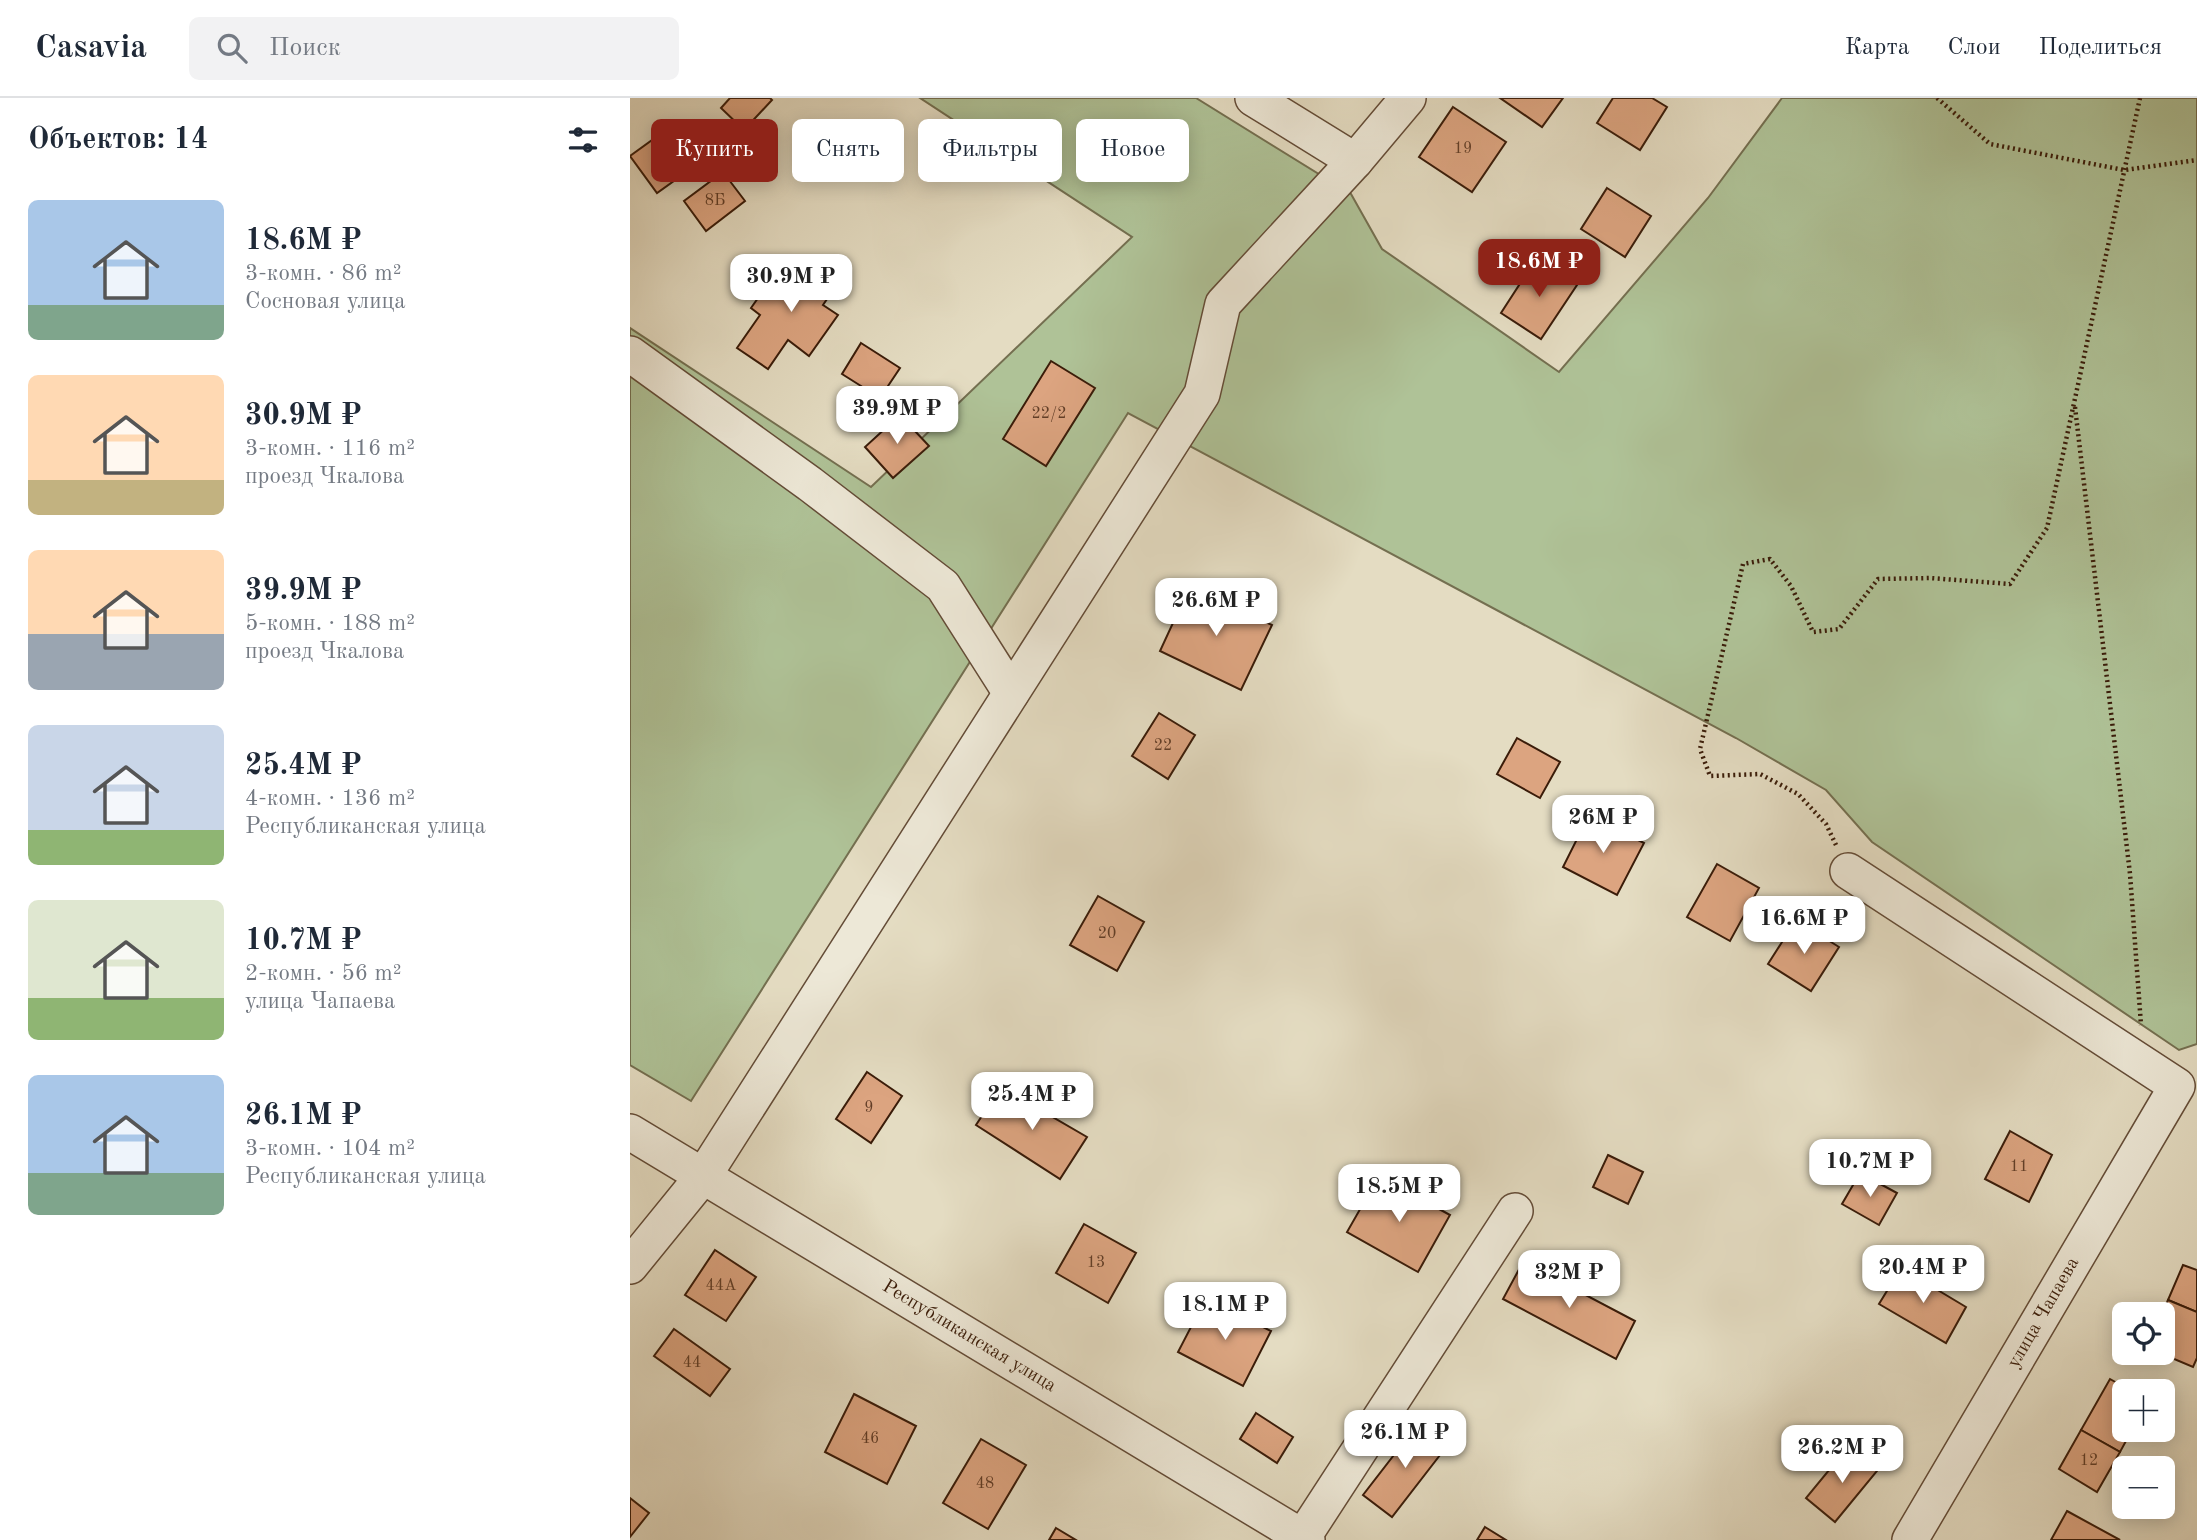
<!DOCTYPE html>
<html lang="ru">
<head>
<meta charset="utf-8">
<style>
	body { margin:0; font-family:"Old Standard TT",serif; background:#f2f2f3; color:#1f2937; height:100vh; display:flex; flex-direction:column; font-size:26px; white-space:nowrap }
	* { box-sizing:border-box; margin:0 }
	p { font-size:23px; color:#747a83 }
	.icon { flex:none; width:38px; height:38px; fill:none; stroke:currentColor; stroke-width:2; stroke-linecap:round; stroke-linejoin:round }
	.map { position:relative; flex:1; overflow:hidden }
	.side { display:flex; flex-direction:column; background:#fff; width:630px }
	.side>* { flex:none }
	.banner { position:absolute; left:21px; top:21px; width:665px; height:63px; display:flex; gap:14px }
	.buttons { position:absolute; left:1482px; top:1204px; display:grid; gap:14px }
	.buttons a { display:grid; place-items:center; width:63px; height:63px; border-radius:10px; background:#fff; box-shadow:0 4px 18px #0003; font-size:35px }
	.price { position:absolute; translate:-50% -60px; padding:0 16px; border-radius:14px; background:#fff; color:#222; font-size:23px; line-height:46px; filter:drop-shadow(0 2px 4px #0008) }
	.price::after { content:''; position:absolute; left:50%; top:42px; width:21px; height:16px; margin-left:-10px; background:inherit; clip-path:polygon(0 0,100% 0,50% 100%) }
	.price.selected { background:#8f2418; color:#fff }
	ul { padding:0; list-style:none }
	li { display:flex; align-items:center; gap:21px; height:175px; padding:0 28px }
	li span { display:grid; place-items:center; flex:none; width:196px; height:140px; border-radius:10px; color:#555 }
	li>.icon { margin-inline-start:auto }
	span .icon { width:84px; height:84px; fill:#fffc; stroke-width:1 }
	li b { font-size:30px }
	h2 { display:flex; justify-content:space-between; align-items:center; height:84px; padding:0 28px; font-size:30px }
	.chip { padding:0 24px; border-radius:10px; background:#fff; box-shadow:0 4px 18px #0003; font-size:24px; line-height:63px }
	.chip.selected { background:#8f2418; color:#fff }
	header { display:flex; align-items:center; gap:42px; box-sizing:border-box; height:98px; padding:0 35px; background:#fff; border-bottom:2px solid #e0e1e3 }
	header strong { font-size:33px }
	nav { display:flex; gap:38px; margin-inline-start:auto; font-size:24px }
	.search { width:490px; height:63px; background:#f2f2f3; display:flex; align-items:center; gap:18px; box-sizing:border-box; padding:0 24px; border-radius:10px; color:#747a83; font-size:26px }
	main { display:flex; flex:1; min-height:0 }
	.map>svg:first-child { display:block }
</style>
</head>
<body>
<header>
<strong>Casavia</strong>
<div class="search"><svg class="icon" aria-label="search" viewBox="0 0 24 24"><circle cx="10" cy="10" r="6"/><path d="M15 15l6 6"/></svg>Поиск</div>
<nav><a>Карта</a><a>Слои</a><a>Поделиться</a></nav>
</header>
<main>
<section class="side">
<h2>Объектов: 14<svg class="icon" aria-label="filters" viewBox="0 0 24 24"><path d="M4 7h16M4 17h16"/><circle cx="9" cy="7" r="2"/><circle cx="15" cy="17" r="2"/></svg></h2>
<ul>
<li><span style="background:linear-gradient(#a9c7e8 75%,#7fa58c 0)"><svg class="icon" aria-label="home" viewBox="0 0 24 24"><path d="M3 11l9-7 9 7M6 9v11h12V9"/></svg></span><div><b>18.6M ₽</b><p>3-комн. · 86 m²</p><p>Сосновая улица</p></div></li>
<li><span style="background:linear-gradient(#ffd9b3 75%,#c2b280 0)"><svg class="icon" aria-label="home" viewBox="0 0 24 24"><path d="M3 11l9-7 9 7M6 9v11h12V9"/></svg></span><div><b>30.9M ₽</b><p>3-комн. · 116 m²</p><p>проезд Чкалова</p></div></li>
<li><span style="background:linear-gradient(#ffd9b3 60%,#9aa5b1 0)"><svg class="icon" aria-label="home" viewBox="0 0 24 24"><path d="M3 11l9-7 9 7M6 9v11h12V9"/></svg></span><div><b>39.9M ₽</b><p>5-комн. · 188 m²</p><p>проезд Чкалова</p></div></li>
<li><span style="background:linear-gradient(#c9d6e8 75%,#8fb573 0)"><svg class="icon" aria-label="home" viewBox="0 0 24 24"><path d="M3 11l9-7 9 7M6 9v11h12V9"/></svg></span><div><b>25.4M ₽</b><p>4-комн. · 136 m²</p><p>Республиканская улица</p></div></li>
<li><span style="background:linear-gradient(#dfe7d0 70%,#8fb573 0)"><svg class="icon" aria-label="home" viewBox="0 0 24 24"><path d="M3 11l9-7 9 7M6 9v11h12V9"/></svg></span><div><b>10.7M ₽</b><p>2-комн. · 56 m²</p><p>улица Чапаева</p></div></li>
<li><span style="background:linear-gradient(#a9c7e8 70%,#7fa58c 0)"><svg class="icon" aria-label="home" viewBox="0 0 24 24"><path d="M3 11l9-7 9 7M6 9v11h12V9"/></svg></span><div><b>26.1M ₽</b><p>3-комн. · 104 m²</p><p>Республиканская улица</p></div></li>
</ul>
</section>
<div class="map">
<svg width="1567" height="1442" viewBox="0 0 1567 1442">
	<rect width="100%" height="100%" fill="#e4dcc2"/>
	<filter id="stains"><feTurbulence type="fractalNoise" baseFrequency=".00286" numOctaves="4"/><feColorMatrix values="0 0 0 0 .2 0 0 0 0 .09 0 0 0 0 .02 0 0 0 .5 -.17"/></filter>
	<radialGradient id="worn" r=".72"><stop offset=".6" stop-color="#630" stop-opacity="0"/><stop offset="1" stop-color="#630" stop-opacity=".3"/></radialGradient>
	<!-- green -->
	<polygon fill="#afc297" stroke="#746f50" stroke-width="2" points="290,0 566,0 721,96 752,151 929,274 1078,100 1152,0 1567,0 1567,946 1549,952 1242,744 1196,692 1106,640 498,315 61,1003 0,967 0,230 241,389 502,139"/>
	<!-- building -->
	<g fill="#dca480" stroke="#3a1c09" stroke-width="2">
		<polygon points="100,0 140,0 142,2 114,32 91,10"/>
		<polygon points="870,0 933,0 912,29"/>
		<polygon points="983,0 1022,0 1037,9 1010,52 967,25"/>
		<polygon points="823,9 876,44 842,94 789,59"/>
		<polygon points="36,32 62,70 27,95 0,58"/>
		<polygon points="93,74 115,103 76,133 54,103"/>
		<polygon points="977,90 1021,118 995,159 951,131"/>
		<polygon points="177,159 210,182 193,207 208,217 179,258 158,242 138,271 107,250 130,217 121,210 145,176 159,185"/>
		<polygon points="906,161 947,187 911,241 871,215"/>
		<polygon points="231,245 270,270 250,300 212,276"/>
		<polygon points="421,263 465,290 416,368 373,341"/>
		<polygon points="270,317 299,348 263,380 235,349"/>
		<polygon points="560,488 642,527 611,592 530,553"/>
		<polygon points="529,615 565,637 538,681 502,658"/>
		<polygon points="887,640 930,664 910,700 867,676"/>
		<polygon points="959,717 1014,745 987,797 933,769"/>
		<polygon points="1087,766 1129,790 1100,843 1057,819"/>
		<polygon points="468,798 514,824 487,873 440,847"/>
		<polygon points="1166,822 1209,849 1181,893 1138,866"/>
		<polygon points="237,974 272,998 241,1045 206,1021"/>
		<polygon points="371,989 457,1039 430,1081 346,1027"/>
		<polygon points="1380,1033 1422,1057 1399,1104 1355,1081"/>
		<polygon points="978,1057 1013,1074 998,1106 963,1089"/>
		<polygon points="1230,1075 1267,1095 1249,1127 1212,1106"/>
		<polygon points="749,1078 820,1117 788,1174 717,1134"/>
		<polygon points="454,1126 506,1155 478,1205 426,1175"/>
		<polygon points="85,1152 126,1179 96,1223 55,1197"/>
		<polygon points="893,1164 1005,1223 986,1261 873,1201"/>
		<polygon points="1553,1167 1567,1172 1567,1214 1538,1202"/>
		<polygon points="1271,1170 1336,1209 1316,1245 1249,1206"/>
		<polygon points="576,1200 641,1233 613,1288 548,1254"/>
		<polygon points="1538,1202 1567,1214 1567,1260 1563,1269 1530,1255 1533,1255 1532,1216"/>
		<polygon points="44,1231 100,1271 80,1298 24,1258"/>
		<polygon points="1480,1281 1501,1293 1494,1293 1494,1332 1502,1332 1490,1354 1451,1332"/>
		<polygon points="224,1296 286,1328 257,1386 195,1354"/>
		<polygon points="626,1315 663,1339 647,1365 610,1341"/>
		<polygon points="788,1326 817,1348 762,1419 733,1397"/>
		<polygon points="1451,1332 1490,1354 1467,1394 1429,1371"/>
		<polygon points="351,1341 396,1367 358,1431 313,1405"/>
		<polygon points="1218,1349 1247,1373 1205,1424 1176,1400"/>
		<polygon points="0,1400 19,1415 0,1439"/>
		<polygon points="1437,1413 1490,1442 1421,1442"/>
		<polygon points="855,1429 876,1442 847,1442"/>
		<polygon points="426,1430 446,1442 419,1442"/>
	</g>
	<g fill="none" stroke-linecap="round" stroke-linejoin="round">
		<defs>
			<g id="minor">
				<polyline points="623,0 725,63"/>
				<polyline points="0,256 180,386 313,488 381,595"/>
				<polyline points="1218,773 1547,988 1280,1442"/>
				<path id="s1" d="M0,1034L677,1442"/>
				<polyline points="0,1168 74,1077 572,296 593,206 725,63 778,0"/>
				<polyline points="673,1439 885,1113"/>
			</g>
		</defs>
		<!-- minor casing -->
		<use href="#minor" stroke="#644c37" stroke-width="38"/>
		<!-- path -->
		<g stroke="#3a1c09" stroke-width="4.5" stroke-dasharray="2 3.5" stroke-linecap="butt">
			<polyline points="1307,0 1360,46 1494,72 1567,62"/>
			<polyline points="1445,309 1500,776 1511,927"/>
			<polyline points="1206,747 1196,726 1168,696 1130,676 1080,678 1070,651 1113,466 1140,461 1161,488 1183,534 1209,531 1248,481 1300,480 1380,486 1417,430 1510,0"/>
		</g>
		<!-- minor -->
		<use href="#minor" stroke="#ede8d7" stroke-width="35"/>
	</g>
	<g text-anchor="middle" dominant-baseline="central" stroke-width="7" stroke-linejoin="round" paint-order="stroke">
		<!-- number labels -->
		<g font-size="16" fill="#623e27">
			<text x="833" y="51">19</text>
			<text x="85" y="103">8Б</text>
			<text x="419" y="316">22/2</text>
			<text x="533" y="648">22</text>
			<text x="477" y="836">20</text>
			<text x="239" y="1010">9</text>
			<text x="1389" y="1069">11</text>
			<text x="466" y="1165">13</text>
			<text x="91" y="1188">44А</text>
			<text x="62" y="1265">44</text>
			<text x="240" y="1341">46</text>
			<text x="1459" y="1363">12</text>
			<text x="355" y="1386">48</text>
		</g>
		<!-- street labels -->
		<g font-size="19" fill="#3a1c09" stroke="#ede8d7">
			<text transform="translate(1414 1215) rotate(-60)">улица Чапаева</text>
			<text stroke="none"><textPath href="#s1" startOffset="396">Республиканская улица</textPath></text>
		</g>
	</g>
	<rect width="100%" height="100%" filter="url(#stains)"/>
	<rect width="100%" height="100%" fill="url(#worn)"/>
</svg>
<div class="buttons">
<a><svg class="icon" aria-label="locate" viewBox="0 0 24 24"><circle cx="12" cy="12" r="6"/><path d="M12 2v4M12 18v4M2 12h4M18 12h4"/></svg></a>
<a>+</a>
<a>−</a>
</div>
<b class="price selected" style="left:909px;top:201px">18.6M ₽</b>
<b class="price" style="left:161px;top:216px">30.9M ₽</b>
<b class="price" style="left:267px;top:348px">39.9M ₽</b>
<b class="price" style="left:586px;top:540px">26.6M ₽</b>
<b class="price" style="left:973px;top:757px">26M ₽</b>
<b class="price" style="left:1174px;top:858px">16.6M ₽</b>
<b class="price" style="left:402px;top:1034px">25.4M ₽</b>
<b class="price" style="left:1240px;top:1101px">10.7M ₽</b>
<b class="price" style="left:769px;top:1126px">18.5M ₽</b>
<b class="price" style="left:1293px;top:1207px">20.4M ₽</b>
<b class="price" style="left:939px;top:1212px">32M ₽</b>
<b class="price" style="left:595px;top:1244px">18.1M ₽</b>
<b class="price" style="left:775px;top:1372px">26.1M ₽</b>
<b class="price" style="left:1212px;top:1387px">26.2M ₽</b>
<div class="banner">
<a class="chip selected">Купить</a>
<a class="chip">Снять</a>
<a class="chip">Фильтры</a>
<a class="chip">Новое</a>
</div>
</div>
</main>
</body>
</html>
